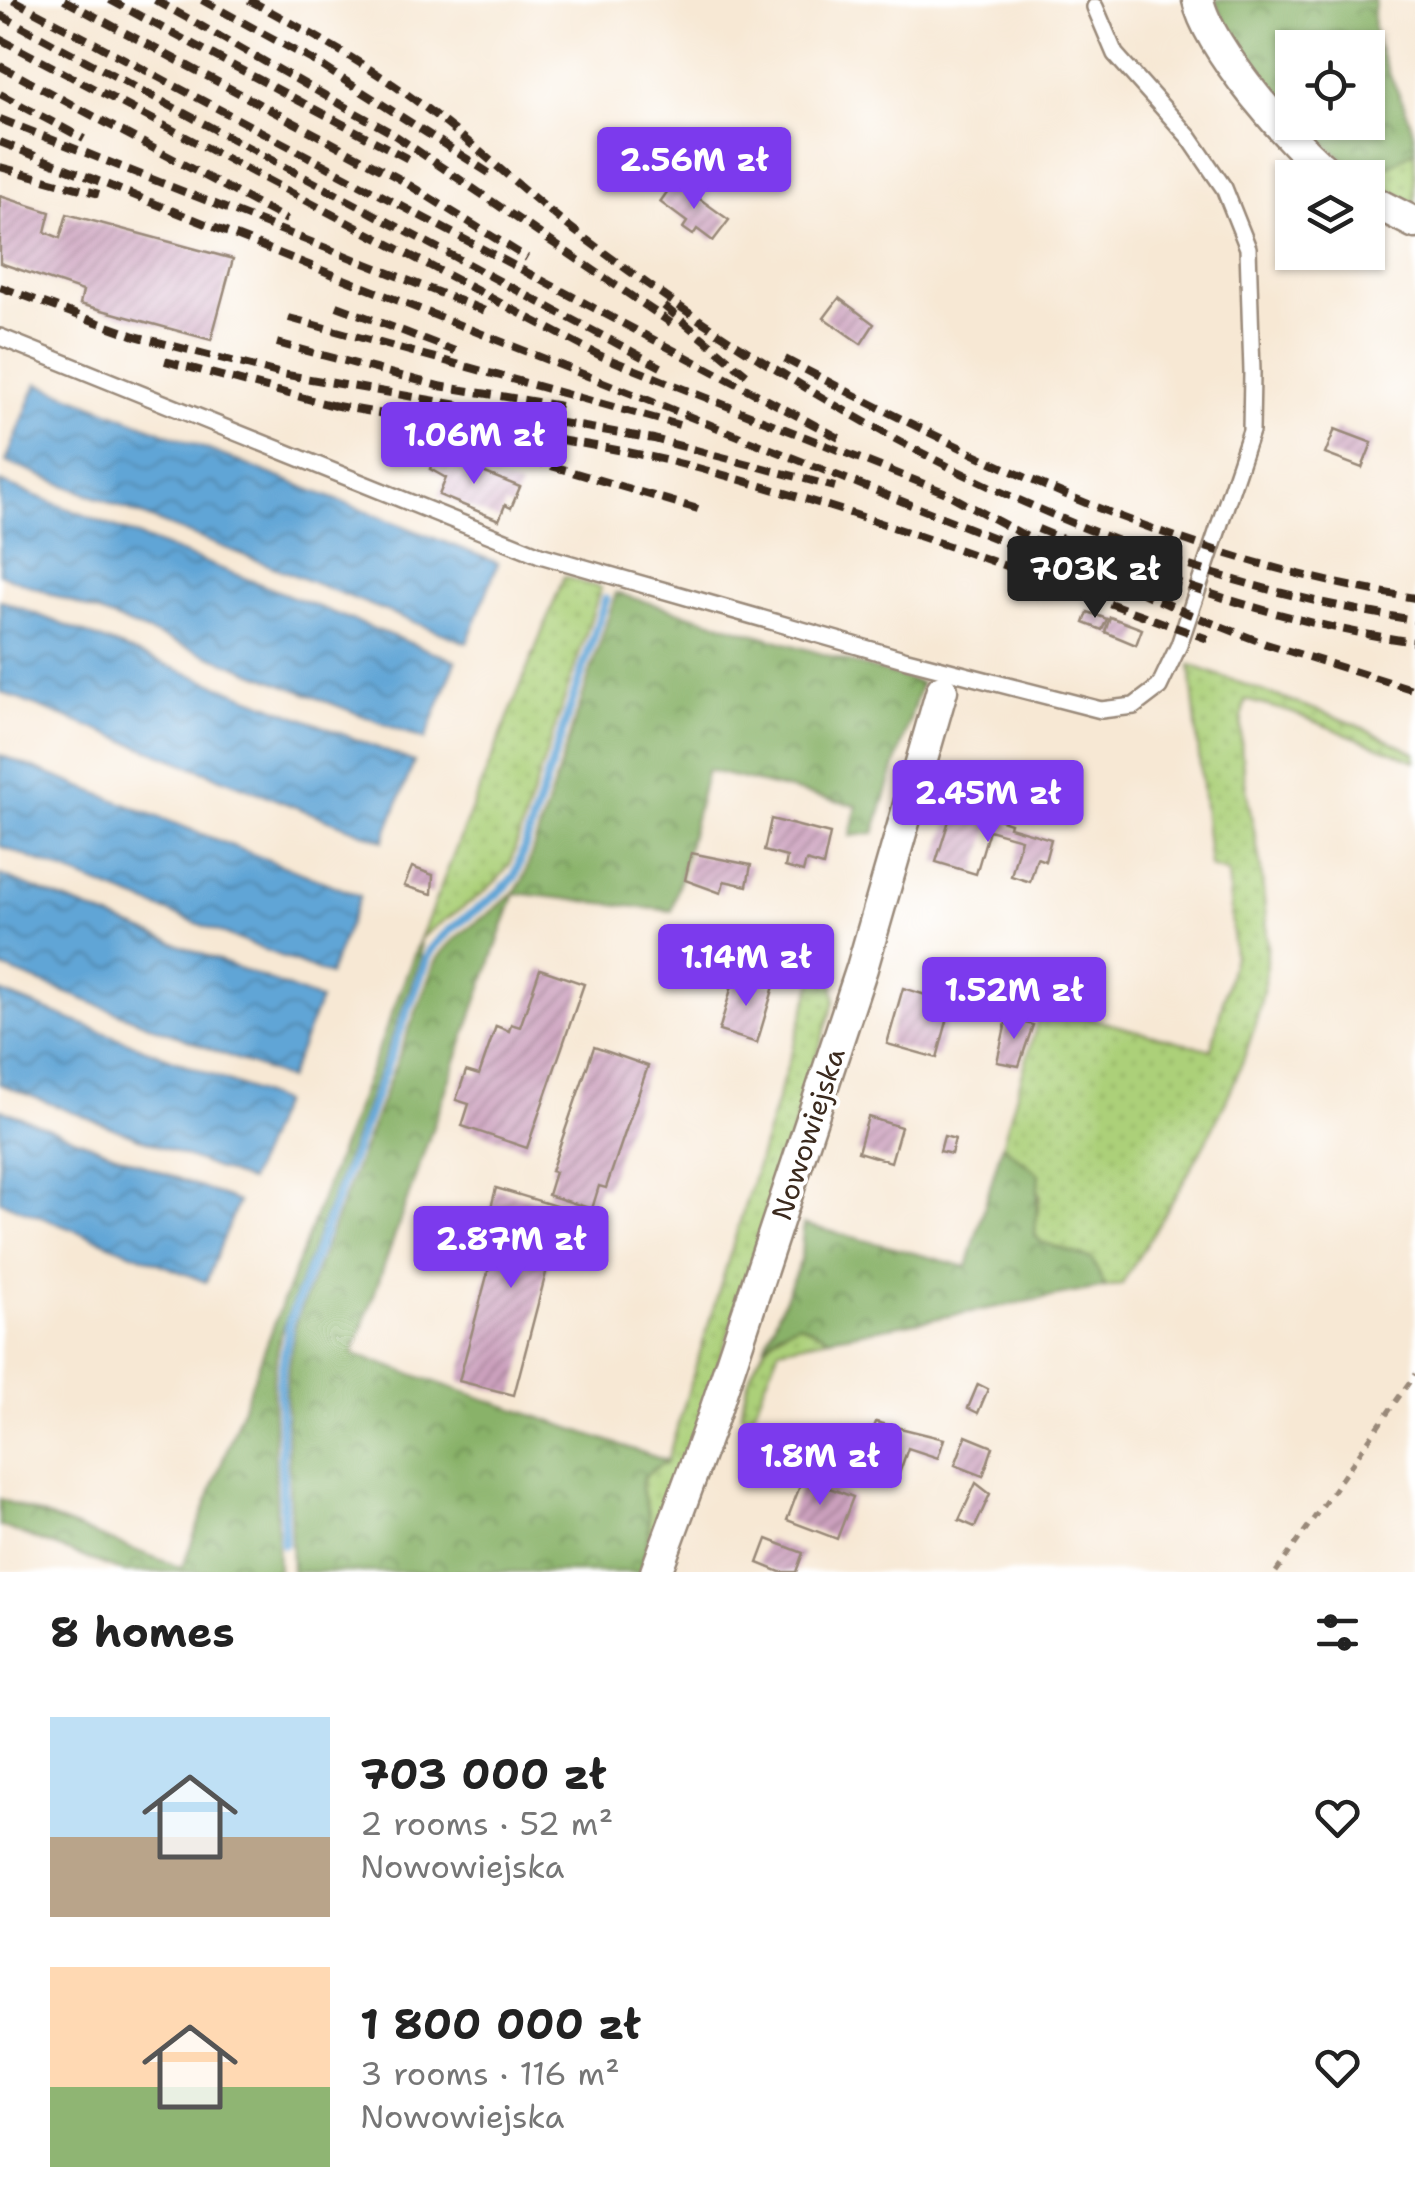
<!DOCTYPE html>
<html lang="en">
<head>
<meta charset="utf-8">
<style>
	body { margin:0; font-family:"Shantell Sans",sans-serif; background:#f2f2f2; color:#222; height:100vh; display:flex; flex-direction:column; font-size:38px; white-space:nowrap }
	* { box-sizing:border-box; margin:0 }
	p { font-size:32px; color:#767676 }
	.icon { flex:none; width:55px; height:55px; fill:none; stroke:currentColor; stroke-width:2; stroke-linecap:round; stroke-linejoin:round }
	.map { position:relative; height:1572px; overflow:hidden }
	.side { display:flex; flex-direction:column; background:#fff; flex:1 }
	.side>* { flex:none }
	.buttons { position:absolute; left:1275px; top:30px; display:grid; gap:20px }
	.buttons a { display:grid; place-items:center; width:110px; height:110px; border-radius:0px; background:#fff; box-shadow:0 2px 8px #0004; font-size:50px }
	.price { position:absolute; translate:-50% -85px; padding:0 22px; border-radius:10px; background:#7c3aed; color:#fff; font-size:32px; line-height:65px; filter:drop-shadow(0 2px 5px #0008) }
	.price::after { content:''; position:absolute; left:50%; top:60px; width:30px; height:22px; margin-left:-15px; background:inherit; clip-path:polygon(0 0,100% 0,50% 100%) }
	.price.current { background:#222; color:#fff }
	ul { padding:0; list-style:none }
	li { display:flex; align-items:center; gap:30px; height:250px; padding:0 50px }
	li span { display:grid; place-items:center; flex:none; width:280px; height:200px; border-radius:0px; color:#555 }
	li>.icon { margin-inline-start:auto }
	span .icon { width:120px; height:120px; fill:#fffc; stroke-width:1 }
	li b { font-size:42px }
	h2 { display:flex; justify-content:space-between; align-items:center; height:120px; padding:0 50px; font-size:42px }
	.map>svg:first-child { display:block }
</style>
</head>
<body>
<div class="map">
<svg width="1415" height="1572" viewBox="0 0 1415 1572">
	<defs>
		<pattern id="grass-dots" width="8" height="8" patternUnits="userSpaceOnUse" patternTransform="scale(2.5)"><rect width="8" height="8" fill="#acd079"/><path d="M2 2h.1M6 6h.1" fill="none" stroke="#95b368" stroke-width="1.8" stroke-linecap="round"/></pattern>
		<pattern id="forest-crowns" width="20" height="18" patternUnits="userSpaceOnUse" patternTransform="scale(2.5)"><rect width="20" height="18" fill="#89b269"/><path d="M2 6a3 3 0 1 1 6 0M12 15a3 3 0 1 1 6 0" fill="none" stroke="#719156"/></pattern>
		<pattern id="water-waves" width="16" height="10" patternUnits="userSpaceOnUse" patternTransform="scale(2.5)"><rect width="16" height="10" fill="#61a5d6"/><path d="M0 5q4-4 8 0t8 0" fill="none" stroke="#5187ad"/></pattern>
		<pattern id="building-hatch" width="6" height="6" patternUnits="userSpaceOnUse" patternTransform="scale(2.5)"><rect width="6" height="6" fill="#cca1be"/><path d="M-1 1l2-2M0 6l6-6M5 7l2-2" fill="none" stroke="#a7839a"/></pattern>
	</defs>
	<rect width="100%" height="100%" fill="#fff"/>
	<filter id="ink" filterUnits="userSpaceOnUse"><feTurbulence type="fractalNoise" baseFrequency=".01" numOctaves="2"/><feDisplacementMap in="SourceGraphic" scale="20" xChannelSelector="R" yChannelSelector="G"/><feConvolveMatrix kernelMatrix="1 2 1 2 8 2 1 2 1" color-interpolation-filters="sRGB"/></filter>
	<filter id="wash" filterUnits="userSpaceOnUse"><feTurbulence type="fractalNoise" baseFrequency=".0048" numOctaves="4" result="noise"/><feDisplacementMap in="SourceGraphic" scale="40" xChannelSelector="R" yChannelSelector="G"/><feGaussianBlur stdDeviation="2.25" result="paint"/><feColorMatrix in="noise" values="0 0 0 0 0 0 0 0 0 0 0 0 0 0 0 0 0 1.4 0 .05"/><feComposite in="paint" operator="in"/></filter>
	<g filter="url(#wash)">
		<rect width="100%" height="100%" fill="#f7e8d4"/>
		<!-- grass -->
		<g fill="url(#grass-dots)" stroke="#747d4c" stroke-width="2.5">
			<polygon points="1415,150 1415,204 1364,176 1364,170 1396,162"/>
			<path d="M564,577L601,588L510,864C488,897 449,913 420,939Z"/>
			<path d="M1190,665L1355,724L1415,753V761L1290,712L1245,700C1231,762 1259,828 1263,890C1265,910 1268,931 1267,951C1265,1062 1177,1192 1122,1284L1105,1287L1092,1259L1041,1242L1034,1235L1040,1196L1026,1162L1008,1154L1002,1145L1042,1006L1211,1050L1234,956L1228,873L1210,867Z"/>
			<path d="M815,975L826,976L833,983L835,999L702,1417L642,1572C644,1555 650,1539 649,1522C646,1487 627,1484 667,1461Z"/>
			<path d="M799,1323L830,1338L779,1348L751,1420L741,1414C745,1378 763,1334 799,1323Z"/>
		</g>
		<!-- forest -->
		<g fill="url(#forest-crowns)" stroke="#626e44" stroke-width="2.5">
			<path d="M1214,0H1376C1361,54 1415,97 1415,150L1391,165L1365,170L1364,176L1299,123L1368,122V48H1292V115L1244,63Z"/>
			<path d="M616,593L921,683L874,833L850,836L857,806L707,770L672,911L515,893L353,1354L667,1461C626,1482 647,1489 649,1522C650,1539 644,1555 642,1572H292L286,1385L296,1322L434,965C455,926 500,916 523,880Z"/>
			<polygon points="420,939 421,958 280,1336 273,1381 278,1572 124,1572 0,1526 0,1499 182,1568"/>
			<polygon points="1002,1145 1039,1174 1035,1235 1041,1242 1092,1259 1105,1287 830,1338 799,1323 779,1331 764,1347 801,1260 803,1224 967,1267"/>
		</g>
		<!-- water -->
		<g fill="url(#water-waves)" stroke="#4e687a" stroke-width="2.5">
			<polygon points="37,383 498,563 467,643 6,462"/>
			<polygon points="0,482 456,661 425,740 0,574"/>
			<polygon points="0,600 414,762 383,841 0,692"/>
			<polygon points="0,755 360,896 329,975 0,846"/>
			<polygon points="0,875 320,1000 288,1079 0,967"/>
			<polygon points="0,992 281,1102 249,1181 0,1084"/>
			<polygon points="0,1109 238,1202 206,1282 0,1201"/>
		</g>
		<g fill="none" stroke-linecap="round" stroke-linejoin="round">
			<!-- stream -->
			<path stroke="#61a5d6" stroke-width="9" d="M284,1544L280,1382L290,1321L430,951C454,920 490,906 515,876L606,599"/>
		</g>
		<g id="blocks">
			<!-- building -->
			<g fill="url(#building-hatch)">
				<polygon points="675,181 729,220 713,241 697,229 693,235 683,228 687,222 660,202"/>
				<polygon points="0,196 50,212 45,232 60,238 67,214 233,259 211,340 80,304 83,291 0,263"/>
				<polygon points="839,298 874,324 861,344 824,318"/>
				<polygon points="1335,429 1372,443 1362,468 1325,454"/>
				<polygon points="436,453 520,487 511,508 505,505 499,520 439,495 446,478 430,469"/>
				<polygon points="1088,612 1107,619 1102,630 1084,623"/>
				<polygon points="1110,617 1142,629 1136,645 1105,632"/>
				<polygon points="952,811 990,822 992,817 1010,823 1009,827 1051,839 1045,861 1037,858 1030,882 1011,876 1021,839 989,830 976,874 936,862"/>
				<polygon points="771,819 830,834 823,866 806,861 803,872 785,867 787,857 764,851"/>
				<polygon points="691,853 751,865 747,886 724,881 721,893 685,880"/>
				<polygon points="412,867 433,875 432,894 404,886"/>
				<polygon points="540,969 584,984 527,1148 462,1126 469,1104 456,1100 466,1071 479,1075 496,1026 509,1031 511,1024 520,1027"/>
				<polygon points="735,975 774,986 757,1043 719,1031"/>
				<polygon points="978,986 1017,998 1014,1006 976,994"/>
				<polygon points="903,988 952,1003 937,1058 887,1044"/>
				<polygon points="1007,1018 1033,1025 1019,1066 997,1062"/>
				<polygon points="594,1047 648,1066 606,1188 599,1186 592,1209 548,1195 555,1172 551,1171"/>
				<polygon points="868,1117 901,1127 891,1162 858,1152"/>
				<polygon points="944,1136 955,1139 951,1154 940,1151"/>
				<polygon points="496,1188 563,1208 514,1395 459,1381 503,1215 498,1218 490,1212"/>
				<polygon points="978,1384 988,1389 978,1413 968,1408"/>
				<polygon points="876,1422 944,1439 938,1458 908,1448 899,1474 862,1460"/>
				<polygon points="966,1436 993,1447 983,1476 955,1465"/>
				<polygon points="803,1478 853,1497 837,1539 787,1520"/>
				<polygon points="976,1483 990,1494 975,1527 959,1520"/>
				<polygon points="767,1539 803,1553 796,1572 780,1572 758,1563"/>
			</g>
		</g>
	</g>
	<g filter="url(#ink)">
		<use href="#blocks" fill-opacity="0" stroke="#998979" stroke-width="2.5"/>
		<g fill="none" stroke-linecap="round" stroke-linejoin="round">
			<defs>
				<polyline id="service" points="0,337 540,555 907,660 1101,710 1134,706 1159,687 1179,645 1251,431 1252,372 1248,248 1224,188 1189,137 1115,54 1095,7"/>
				<g id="minor">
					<path d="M1198,0C1208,48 1294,148 1334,178"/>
					<polyline points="1368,199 1415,223"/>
					<polyline points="656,1572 713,1417 862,968 942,690"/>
				</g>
			</defs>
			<!-- service casing -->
			<use href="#service" stroke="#998979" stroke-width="20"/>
			<!-- minor casing -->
			<use href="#minor" stroke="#998979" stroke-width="35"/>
			<!-- path -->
			<polyline stroke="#998979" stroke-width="5" stroke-dasharray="8 8" stroke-linecap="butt" points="1276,1572 1415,1374"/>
			<!-- service -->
			<use href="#service" stroke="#fff" stroke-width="15"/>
			<!-- minor -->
			<use href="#minor" stroke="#fff" stroke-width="30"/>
			<!-- rail -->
			<g stroke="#3b2a1e" stroke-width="8" stroke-dasharray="15 8" stroke-linecap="butt">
				<polyline points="13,0 843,440"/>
				<polyline points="64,0 398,178 527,258"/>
				<polyline points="110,0 412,161"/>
				<polyline points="155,0 390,132 671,323"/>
				<polyline points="202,0 316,62 489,173"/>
				<path d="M249,0C313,34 377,70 435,115C487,155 534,201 587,240C832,423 1109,573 1415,620"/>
				<polyline points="0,15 661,367"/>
				<polyline points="0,39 601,356 944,492 1068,559 1189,614 1266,644 1415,690"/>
				<polyline points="0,66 287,220"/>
				<polyline points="0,94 84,139"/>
				<polyline points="0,119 488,312"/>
				<polyline points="0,142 1032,553"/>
				<polyline points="0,167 99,194"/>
				<polyline points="0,287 135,336 282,374 654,439 835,487"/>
				<polyline points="337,306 455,351"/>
				<polyline points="664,306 752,379"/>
				<polyline points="289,318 679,425"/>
				<polyline points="277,343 439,386 568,407"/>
				<path d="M785,359C984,464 1190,563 1415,598"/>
				<polyline points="165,361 342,408"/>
				<path d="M332,405C456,428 583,437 705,470C875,516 1042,579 1208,639"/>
				<polyline points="463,440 698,509"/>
				<path d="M1038,529C1161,579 1282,624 1415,642"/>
			</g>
		</g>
	</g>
	<g text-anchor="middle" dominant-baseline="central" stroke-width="8" stroke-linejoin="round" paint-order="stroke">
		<!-- street labels -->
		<g font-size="28" fill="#3b2a1e" stroke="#fff">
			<text transform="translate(808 1134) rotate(-72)">Nowowiejska</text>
		</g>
	</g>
</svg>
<div class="buttons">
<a><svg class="icon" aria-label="locate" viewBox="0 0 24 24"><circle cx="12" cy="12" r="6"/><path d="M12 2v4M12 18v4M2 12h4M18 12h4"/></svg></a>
<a><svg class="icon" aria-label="layers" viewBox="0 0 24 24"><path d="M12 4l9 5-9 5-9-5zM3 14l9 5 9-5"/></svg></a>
</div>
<b class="price" style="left:694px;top:212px">2.56M zł</b>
<b class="price" style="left:474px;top:487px">1.06M zł</b>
<b class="price current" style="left:1095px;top:621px">703K zł</b>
<b class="price" style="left:988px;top:845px">2.45M zł</b>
<b class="price" style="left:746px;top:1009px">1.14M zł</b>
<b class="price" style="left:1014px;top:1042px">1.52M zł</b>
<b class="price" style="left:511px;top:1291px">2.87M zł</b>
<b class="price" style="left:820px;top:1508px">1.8M zł</b>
</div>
<section class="side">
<h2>8 homes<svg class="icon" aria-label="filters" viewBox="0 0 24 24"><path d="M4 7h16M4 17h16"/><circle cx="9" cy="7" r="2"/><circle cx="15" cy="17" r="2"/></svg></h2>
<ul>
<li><span style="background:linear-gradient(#bfe0f5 60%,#b9a48a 0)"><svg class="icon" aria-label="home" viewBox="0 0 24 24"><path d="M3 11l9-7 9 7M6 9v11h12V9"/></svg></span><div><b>703 000 zł</b><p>2 rooms · 52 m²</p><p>Nowowiejska</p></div><svg class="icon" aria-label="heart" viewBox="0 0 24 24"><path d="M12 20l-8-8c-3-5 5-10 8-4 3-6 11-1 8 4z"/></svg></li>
<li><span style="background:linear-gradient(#ffd9b3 60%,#8fb573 0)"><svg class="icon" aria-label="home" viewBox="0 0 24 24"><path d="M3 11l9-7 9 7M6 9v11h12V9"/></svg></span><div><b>1 800 000 zł</b><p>3 rooms · 116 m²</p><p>Nowowiejska</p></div><svg class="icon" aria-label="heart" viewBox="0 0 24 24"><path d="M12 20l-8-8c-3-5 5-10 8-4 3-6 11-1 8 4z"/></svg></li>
</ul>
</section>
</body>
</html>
